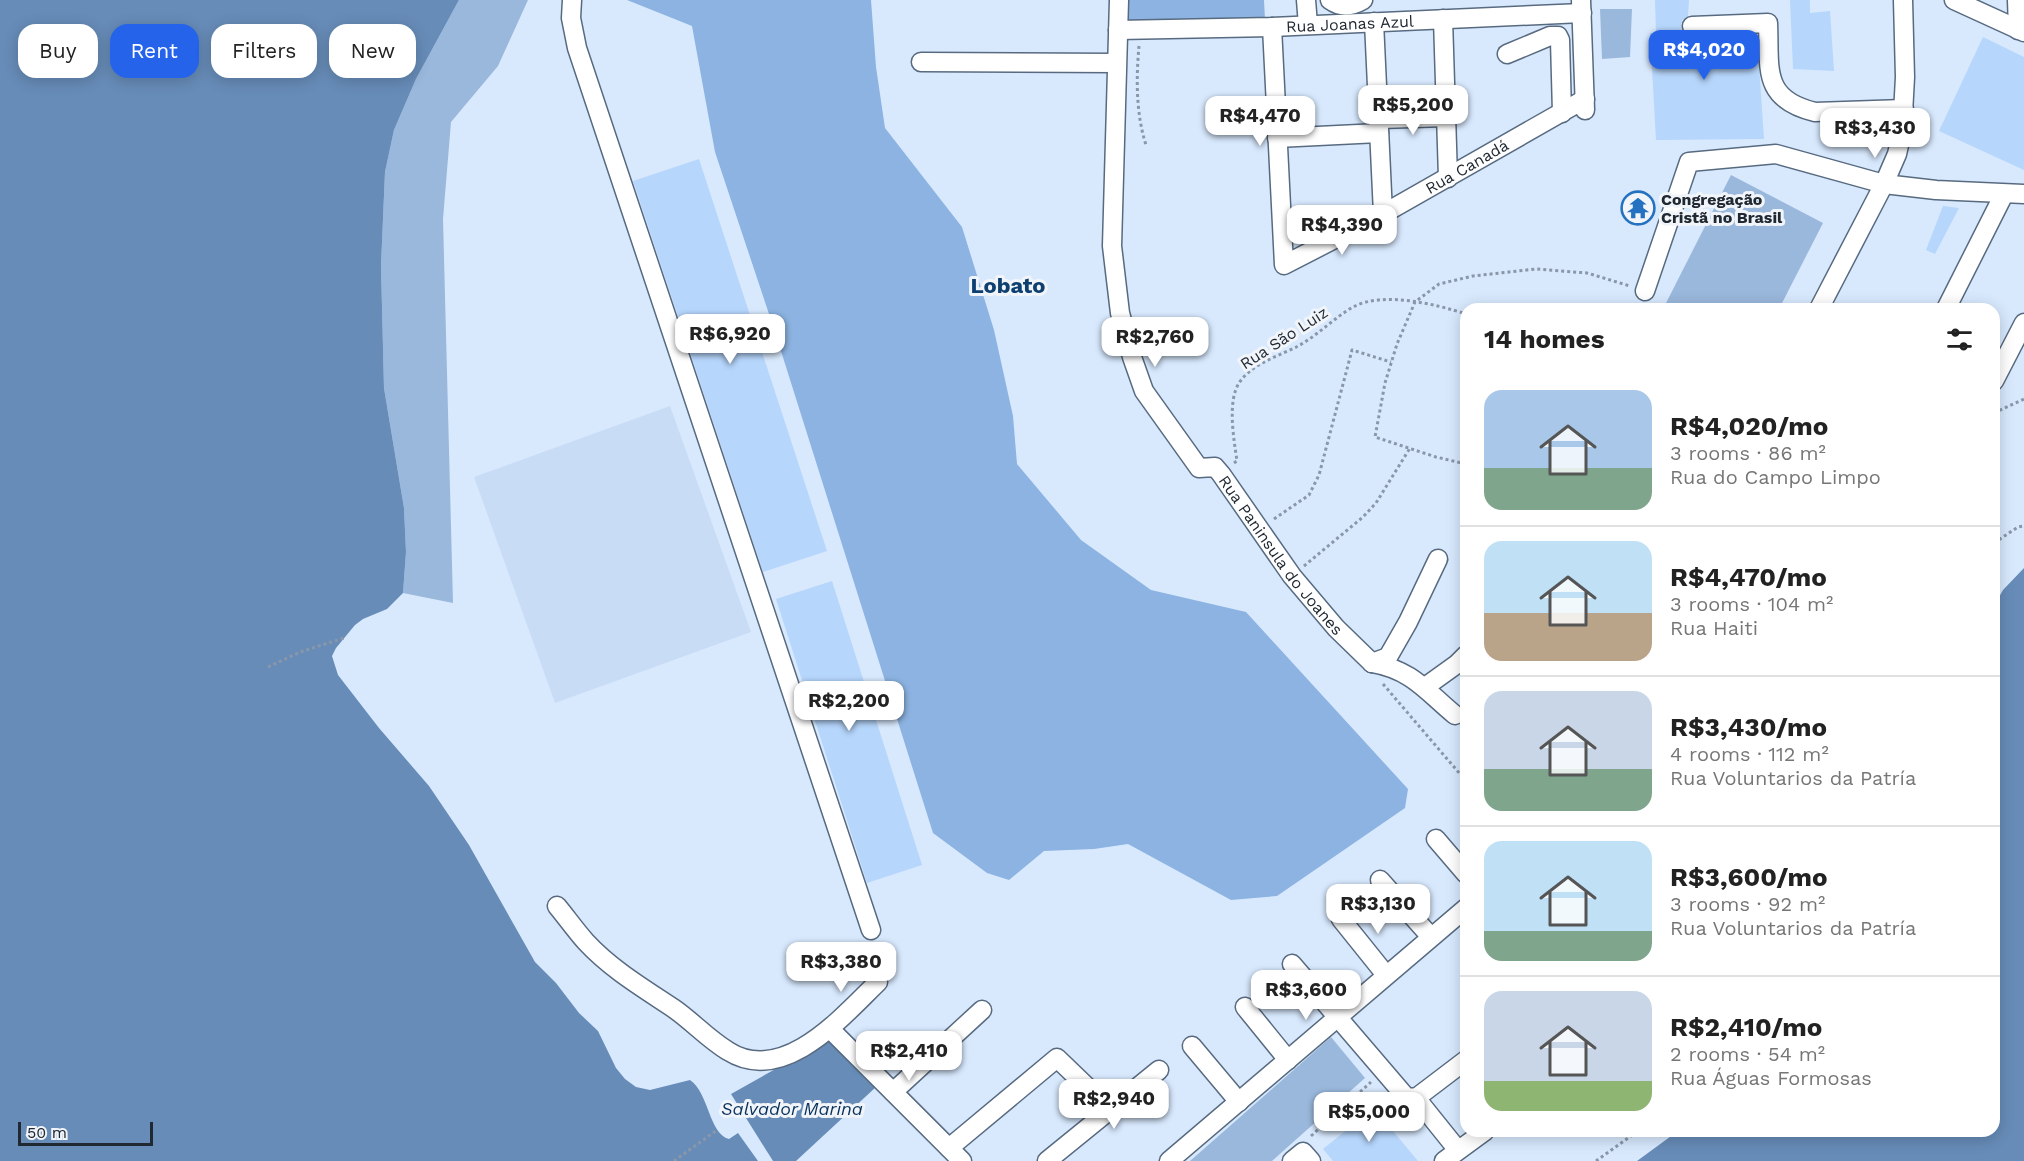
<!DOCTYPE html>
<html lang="en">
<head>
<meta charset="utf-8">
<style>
	body { margin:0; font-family:"Work Sans",sans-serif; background:#f6f6f6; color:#222; height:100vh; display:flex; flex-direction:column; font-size:22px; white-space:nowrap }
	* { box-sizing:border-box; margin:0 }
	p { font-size:20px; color:#767676 }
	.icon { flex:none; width:33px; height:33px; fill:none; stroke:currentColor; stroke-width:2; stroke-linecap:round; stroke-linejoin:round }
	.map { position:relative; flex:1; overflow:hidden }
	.sheet { position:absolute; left:1460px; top:303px; width:540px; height:834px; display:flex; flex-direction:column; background:#fff; border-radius:18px; box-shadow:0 3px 15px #0003 }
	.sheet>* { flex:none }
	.top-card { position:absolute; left:18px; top:24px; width:570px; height:54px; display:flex; gap:12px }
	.scale { position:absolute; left:18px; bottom:15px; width:135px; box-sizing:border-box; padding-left:6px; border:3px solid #202832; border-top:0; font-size:16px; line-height:21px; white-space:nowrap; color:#202832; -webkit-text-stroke:4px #f1f5fa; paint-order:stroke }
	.price { position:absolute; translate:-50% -51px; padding:0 14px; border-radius:12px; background:#fff; color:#222; font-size:20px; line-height:39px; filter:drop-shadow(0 2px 3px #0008) }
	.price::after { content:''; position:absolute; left:50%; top:36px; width:18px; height:14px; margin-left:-9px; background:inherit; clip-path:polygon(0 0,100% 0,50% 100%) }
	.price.on { background:#2563eb; color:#fff }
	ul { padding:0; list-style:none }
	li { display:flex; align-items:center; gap:18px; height:150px; padding:0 24px }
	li+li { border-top:2px solid #e0e0e0 }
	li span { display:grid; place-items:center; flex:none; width:168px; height:120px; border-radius:18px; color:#555 }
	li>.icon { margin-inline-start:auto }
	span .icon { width:72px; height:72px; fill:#fffc; stroke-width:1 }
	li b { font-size:26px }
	h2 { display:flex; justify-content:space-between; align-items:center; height:72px; padding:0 24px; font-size:26px }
	.chip { padding:0 21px; border-radius:18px; background:#fff; box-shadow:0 3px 15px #0003; font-size:21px; line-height:54px }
	.chip.on { background:#2563eb; color:#fff }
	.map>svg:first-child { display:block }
</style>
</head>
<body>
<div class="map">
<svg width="2024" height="1161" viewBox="0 0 2024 1161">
	<rect width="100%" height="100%" fill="#d8e9fe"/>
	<!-- built -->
	<polygon fill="#c8dcf6" points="670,406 751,632 555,703 474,477"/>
	<!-- green -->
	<g fill="#9ab8dc">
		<polygon points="459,0 528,0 498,66 451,122 443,219 453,603 403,593 406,552 404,508 384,388 381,266 385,172 394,130 416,79"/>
		<polygon points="1600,9 1632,9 1630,57 1602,59"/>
		<polygon points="1731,175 1823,223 1779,309 1663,309"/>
		<polygon points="1331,1037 1365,1078 1272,1161 1190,1161"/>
	</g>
	<!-- forest -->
	<g fill="#8cb3e1">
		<polygon points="627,0 871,0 876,67 885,128 962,227 994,330 1013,416 1017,464 1081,540 1151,590 1246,612 1408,789 1405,808 1277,896 1231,900 1128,844 1094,849 1044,851 1009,880 987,873 933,833 775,332 715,152 692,26"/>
		<polygon points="1119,0 1264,0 1265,20 1119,25"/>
	</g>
	<!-- water -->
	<g fill="#678cb8">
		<path d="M0,0H459L416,79L394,130L385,172L381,266L384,388L404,508L406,552L403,593L387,609L363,619L355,625L336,648L332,656L338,675L379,728L429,786L469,845L535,962L556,983L579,1013L598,1031L616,1068L625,1079L636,1087L650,1090L690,1080C709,1093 709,1134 729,1139L738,1133L758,1161H0Z"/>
		<polygon points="2024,568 2024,1161 1637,1161 1678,1131 1994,1131 1994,606 2003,590"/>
		<polygon points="827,1040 876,1087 796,1161 773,1161 731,1094"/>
	</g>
	<!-- building -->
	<g fill="#b6d6fc">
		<polygon points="1655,0 1689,0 1688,16 1682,20 1681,26 1682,31 1687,36 1757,35 1764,139 1656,140 1650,33 1656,33"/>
		<polygon points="1790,0 1810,0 1810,13 1830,11 1834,71 1793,69"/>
		<polygon points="1983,37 2024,57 2024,170 1939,131"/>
		<polygon points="699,159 827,551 763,572 633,181"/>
		<polygon points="1943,206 1959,208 1935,254 1926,250"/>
		<polygon points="832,581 922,865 867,883 776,599"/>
		<polygon points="1374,1108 1403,1143 1418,1161 1333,1161 1323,1149"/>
	</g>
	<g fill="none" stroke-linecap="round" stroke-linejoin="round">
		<defs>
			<g id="minor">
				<polyline points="572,0 571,18 577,48 871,930"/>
				<path id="s1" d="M1119,0L1112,246L1120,313L1132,357L1144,391L1199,468L1215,467L1221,474L1292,576L1336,628L1372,663"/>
				<polyline points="1306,0 1308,25"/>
				<path d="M1330,0C1341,8 1351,7 1363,0"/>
				<polyline points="1581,0 1585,110"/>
				<polyline points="1954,0 2024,32"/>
				<polyline points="2017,0 2018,30"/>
				<polyline points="1443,19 1448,178"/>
				<polyline points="1374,22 1383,214"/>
				<path d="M1692,26L1768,23C1770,68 1761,99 1815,112L1904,109"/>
				<path id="s2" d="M1272,27L1284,265L1383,214L1585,99"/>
				<path id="s3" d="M1118,30L1272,27L1582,13"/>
				<polyline points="1507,54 1550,36 1558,36 1560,40 1562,113"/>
				<polyline points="921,62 1116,63"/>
				<polyline points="1379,119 1447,117"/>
				<polyline points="1277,138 1379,133"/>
				<polyline points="1645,291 1689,162 1776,154 1884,184 1936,190 2024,194"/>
				<polyline points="1819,309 1884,184 1897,154 1902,132 1905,77 1903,0"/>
				<polyline points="1946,309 2004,194"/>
				<polyline points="1994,381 2024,323"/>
				<polyline points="1372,663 1388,657 1408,622 1438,559"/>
				<path d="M1372,663C1412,670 1426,691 1455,715"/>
				<polyline points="1425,687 1457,664 1466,655"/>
				<polyline points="1436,839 1466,874"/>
				<polyline points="1380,880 1431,937"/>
				<path d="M557,906C567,918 576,931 586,942C611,969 643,988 673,1008C692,1021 708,1039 728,1051C783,1086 842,1017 878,982"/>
				<polyline points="1341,919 1386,975"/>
				<polyline points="1292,964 1406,1097 1416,1098 1457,1149"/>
				<polyline points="1245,1007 1288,1060"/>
				<polyline points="830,1029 962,1161"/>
				<polyline points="1192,1046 1239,1102"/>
				<polyline points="893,1092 982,1010"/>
				<polyline points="1416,1098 1466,1060"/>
				<polyline points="949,1148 1057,1058 1111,1110"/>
				<polyline points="1047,1161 1159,1070"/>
				<polyline points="1169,1161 1466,908"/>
				<polyline points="1292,1161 1303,1152 1311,1161"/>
				<polyline points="1444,1161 1485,1131"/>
			</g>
		</defs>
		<!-- minor casing -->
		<use href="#minor" stroke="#576a80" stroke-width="21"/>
		<!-- path -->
		<g stroke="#8a97a8" stroke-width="3" stroke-dasharray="3 3" stroke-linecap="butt">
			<path d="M1139,46C1136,79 1136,114 1146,145"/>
			<polyline points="1994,413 2024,399"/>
			<path d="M1234,463L1237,461C1234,440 1227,402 1239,383C1252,363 1280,356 1300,345C1319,334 1334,318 1353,307C1383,291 1435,304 1466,314"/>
			<polyline points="1466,464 1436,457 1375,437 1385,383 1397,344 1415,302 1439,284 1473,276 1536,269 1587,273 1630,286"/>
			<polyline points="1274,519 1309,495 1319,475 1352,350 1391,362"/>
			<polyline points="1994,543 2018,527 2024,526"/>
			<polyline points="1304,566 1363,517 1376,503 1410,448"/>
			<polyline points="268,667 300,652 344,638"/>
			<polyline points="1383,684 1466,781"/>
			<polyline points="1311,1136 1371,1082"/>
			<polyline points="674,1161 717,1130"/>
			<polyline points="1596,1161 1638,1131"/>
		</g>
		<!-- minor -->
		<use href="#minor" stroke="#fff" stroke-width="18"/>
	</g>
	<!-- icons -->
	<defs>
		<symbol id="temple-ring" viewBox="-11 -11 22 22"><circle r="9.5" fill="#f1f5fa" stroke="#2572c1" stroke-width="1.5"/><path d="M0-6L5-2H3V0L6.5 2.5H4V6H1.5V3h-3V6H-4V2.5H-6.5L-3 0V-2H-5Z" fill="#2572c1"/></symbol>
	</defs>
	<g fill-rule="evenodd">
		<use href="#temple-ring" x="1619" y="189" width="38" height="38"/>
	</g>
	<g text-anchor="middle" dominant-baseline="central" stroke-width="6" stroke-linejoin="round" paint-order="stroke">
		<!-- street labels -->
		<g font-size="16" fill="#202832" stroke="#f1f5fa">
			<text stroke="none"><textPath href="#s3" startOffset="232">Rua Joanas Azul</textPath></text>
			<text stroke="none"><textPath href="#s2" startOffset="446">Rua Canadá</textPath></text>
			<text transform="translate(1284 338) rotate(-33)">Rua São Luiz</text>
			<text stroke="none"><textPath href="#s1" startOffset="616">Rua Paninsula do Joanes</textPath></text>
		</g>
		<!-- poi labels -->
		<g font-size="16" font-weight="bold" fill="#202832" stroke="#f1f5fa" text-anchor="start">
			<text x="1661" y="199">Congregação<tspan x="1661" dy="18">Cristã no Brasil</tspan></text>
		</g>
		<!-- water labels -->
		<g font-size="18" font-style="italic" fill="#07315b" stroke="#f1f5fa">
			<text x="792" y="1108">Salvador Marina</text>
		</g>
		<!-- district labels -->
		<g font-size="22" font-weight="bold" fill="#0d3f71" stroke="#f1f5fa">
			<text x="1008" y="285">Lobato</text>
		</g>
	</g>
</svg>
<div class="scale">50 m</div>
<b class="price on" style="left:1704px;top:81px">R$4,020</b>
<b class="price" style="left:1413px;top:136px">R$5,200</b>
<b class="price" style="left:1260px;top:147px">R$4,470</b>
<b class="price" style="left:1875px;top:159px">R$3,430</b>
<b class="price" style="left:1342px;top:256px">R$4,390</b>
<b class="price" style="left:730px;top:365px">R$6,920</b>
<b class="price" style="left:1155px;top:368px">R$2,760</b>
<b class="price" style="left:849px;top:732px">R$2,200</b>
<b class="price" style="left:1378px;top:935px">R$3,130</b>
<b class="price" style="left:841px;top:993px">R$3,380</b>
<b class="price" style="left:1306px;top:1021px">R$3,600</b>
<b class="price" style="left:909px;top:1082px">R$2,410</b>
<b class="price" style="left:1114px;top:1130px">R$2,940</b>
<b class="price" style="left:1369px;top:1143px">R$5,000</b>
<div class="top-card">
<a class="chip">Buy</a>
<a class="chip on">Rent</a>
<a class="chip">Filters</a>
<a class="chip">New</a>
</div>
<section class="sheet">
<h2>14 homes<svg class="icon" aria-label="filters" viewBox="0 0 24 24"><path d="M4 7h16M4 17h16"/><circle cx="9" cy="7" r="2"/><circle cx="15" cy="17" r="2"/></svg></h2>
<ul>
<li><span style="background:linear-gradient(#a9c7e8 65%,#7fa58c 0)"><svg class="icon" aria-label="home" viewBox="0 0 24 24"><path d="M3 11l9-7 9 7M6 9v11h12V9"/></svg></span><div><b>R$4,020/mo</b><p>3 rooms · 86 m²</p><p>Rua do Campo Limpo</p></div></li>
<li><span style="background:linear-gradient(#bfe0f5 60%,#b9a48a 0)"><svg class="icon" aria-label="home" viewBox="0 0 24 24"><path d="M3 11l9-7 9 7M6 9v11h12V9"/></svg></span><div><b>R$4,470/mo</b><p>3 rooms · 104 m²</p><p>Rua Haiti</p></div></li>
<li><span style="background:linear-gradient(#c9d6e8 65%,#7fa58c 0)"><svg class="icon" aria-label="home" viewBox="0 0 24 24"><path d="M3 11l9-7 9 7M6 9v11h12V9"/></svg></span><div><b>R$3,430/mo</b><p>4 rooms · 112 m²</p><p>Rua Voluntarios da Patría</p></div></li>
<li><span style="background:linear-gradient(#bfe0f5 75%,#7fa58c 0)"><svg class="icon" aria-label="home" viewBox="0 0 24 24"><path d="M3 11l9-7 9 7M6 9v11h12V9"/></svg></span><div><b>R$3,600/mo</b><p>3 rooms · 92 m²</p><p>Rua Voluntarios da Patría</p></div></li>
<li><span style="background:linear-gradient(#c9d6e8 75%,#8fb573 0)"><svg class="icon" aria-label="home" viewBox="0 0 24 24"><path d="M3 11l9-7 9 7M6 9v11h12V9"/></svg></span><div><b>R$2,410/mo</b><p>2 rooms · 54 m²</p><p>Rua Águas Formosas</p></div></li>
</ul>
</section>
</div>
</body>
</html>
